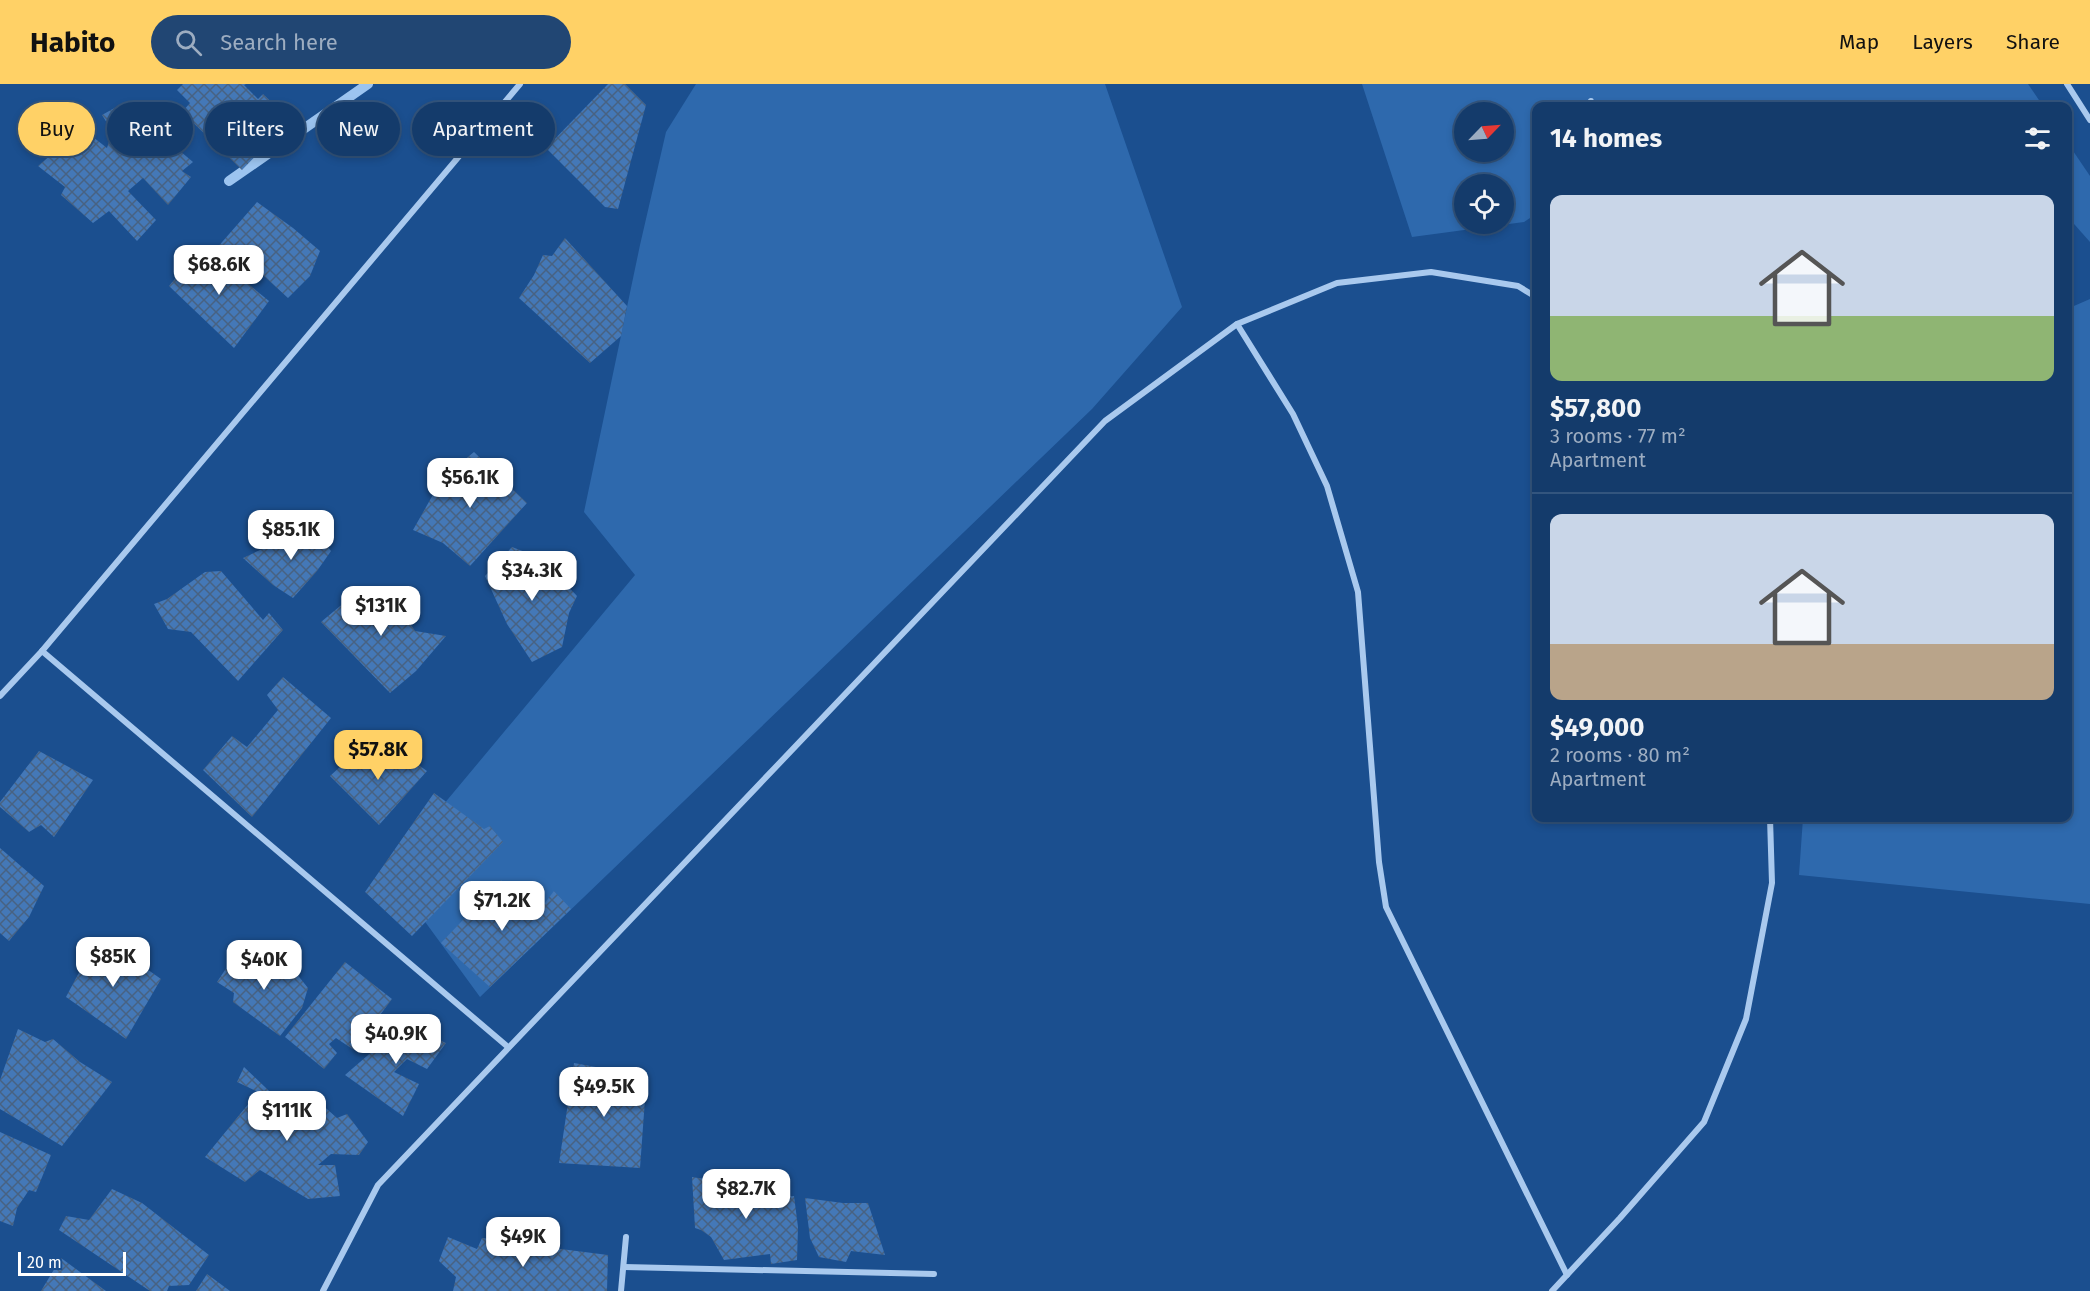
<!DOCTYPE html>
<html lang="en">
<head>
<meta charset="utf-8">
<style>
	body { margin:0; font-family:"Fira Sans",sans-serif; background:#214673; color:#f1f3f6; height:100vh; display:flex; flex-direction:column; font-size:22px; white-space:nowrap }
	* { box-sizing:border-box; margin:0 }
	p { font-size:20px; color:#9dadc1 }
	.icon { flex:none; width:33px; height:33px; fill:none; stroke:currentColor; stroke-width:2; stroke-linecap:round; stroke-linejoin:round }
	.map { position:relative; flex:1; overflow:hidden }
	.sheet { position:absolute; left:1532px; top:18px; width:540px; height:720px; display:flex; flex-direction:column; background:#143b6b; border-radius:12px; box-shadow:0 3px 9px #0003,0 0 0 2px #33557e }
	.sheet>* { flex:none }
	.hud { position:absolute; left:18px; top:18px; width:570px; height:54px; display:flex; gap:12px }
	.needle { width:39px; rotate:65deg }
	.fabs { position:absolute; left:1454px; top:18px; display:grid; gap:12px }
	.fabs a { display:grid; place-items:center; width:60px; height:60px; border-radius:50%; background:#143b6b; box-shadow:0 3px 9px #0003,0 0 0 2px #33557e; font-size:30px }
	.scale { position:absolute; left:18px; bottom:15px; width:108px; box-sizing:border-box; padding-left:6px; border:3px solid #fff; border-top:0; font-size:16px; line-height:21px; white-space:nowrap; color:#fff; -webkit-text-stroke:4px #1b4f8f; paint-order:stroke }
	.price { position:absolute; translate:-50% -51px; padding:0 14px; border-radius:12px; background:#fff; color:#222; font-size:20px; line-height:39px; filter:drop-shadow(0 2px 3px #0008) }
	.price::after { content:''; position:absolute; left:50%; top:36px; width:18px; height:14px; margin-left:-9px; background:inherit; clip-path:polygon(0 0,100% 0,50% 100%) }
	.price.current { background:#ffd166; color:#111 }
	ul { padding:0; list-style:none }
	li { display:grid; align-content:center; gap:12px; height:318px; padding:0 18px }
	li+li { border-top:2px solid #33557e }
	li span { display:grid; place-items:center; height:186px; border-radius:12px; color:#555 }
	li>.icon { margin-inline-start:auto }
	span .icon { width:108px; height:108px; fill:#fffc; stroke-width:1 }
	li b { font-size:26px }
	h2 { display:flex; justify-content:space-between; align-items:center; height:72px; padding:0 18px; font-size:26px }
	.pill { padding:0 21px; border-radius:27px; background:#143b6b; box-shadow:0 3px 9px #0003,0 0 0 2px #33557e; font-size:21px; line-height:54px }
	.pill.current { background:#ffd166; color:#111 }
	header { display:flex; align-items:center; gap:36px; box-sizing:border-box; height:84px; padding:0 30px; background:#ffd166; color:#111 }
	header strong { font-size:28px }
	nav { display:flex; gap:33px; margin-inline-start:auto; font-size:21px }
	.search { width:420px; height:54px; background:#214673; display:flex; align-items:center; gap:15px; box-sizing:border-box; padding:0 21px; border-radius:33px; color:#9dadc1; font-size:22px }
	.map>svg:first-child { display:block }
</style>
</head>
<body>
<header>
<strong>Habito</strong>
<div class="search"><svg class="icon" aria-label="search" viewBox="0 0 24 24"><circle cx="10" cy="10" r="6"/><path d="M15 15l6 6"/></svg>Search here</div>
<nav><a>Map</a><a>Layers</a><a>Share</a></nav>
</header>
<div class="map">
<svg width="2090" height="1207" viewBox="0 0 2090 1207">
	<defs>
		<pattern id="building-cross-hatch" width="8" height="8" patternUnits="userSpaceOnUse" patternTransform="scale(1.5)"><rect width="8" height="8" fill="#4478b7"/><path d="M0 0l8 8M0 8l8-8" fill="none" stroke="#486282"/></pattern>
	</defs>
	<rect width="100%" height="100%" fill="#1b4f8f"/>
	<!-- grass -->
	<g fill="#2e69ad" fill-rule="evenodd">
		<polygon points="696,0 1105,0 1182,223 1092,325 480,913 388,787 635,491 584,428 640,161 666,48"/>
		<path d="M1362,0H2028L2043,22H1707L1700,20L1697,22H1536V130L1524,138L1412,153ZM1464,28H1503V68H1464ZM1464,100H1503V140H1464Z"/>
		<polygon points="2067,58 2090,92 2090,158 2067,132"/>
		<polygon points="2090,215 2090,820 1799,791 1803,734 2067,734 2067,225"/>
	</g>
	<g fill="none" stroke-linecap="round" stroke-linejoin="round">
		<!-- stream -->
		<polyline stroke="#9cc4f0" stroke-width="10" points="229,97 368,0"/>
	</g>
	<!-- building -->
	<g fill="url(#building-cross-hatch)">
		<polygon points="183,0 246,0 244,1 258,15 263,10 290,36 242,86 182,28 190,19 177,6"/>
		<polygon points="608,0 625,0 646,21 618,125 605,123 546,64"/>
		<polygon points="118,22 131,34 135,29 193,78 182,87 191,93 168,121 143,94 128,107 156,136 137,157 109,127 93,139 61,111 65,103 38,82 76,49 84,46 107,64 112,47 102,31"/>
		<polygon points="257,118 293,144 320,167 310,192 288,214 233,164 224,176 216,165"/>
		<polygon points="565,154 627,222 621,252 590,279 519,214 534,191 543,171 552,172"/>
		<polygon points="202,162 269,217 234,264 169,202"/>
		<polygon points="474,368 527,419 470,482 443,459 413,446 443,393"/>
		<polygon points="311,442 331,467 317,487 293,514 273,501 243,474"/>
		<polygon points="512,463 541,474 577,512 569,529 562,563 532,578 507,540 485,492"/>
		<polygon points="221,487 263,536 269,529 283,546 238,597 191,548 168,545 154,520 167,515 205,488"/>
		<polygon points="364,502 383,517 404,513 405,532 415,547 446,552 416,587 390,609 321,538"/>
		<polygon points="283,593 331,634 252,733 203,686 232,652 247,663 278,626 267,611"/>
		<polygon points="364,661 382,680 393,663 427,687 379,741 330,692"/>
		<polygon points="39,667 93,696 54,753 41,741 29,748 0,723 0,718"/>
		<polygon points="434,709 484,745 490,742 503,758 412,852 365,808"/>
		<polygon points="0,764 44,802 29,833 9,857 0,849"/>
		<polygon points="501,796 520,819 524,811 539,827 554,807 571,825 490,903 441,859"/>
		<polygon points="110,859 161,895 126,955 66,913 92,864"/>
		<polygon points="239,865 286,892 296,889 308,904 302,924 280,952 233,918 234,909 217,898"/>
		<polygon points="345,878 392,915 354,966 336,954 329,960 337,969 324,985 285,953"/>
		<polygon points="399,937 446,959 427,985 407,975 394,988 419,1000 403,1032 345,991 375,965"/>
		<polygon points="18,945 45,958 53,955 80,978 112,998 62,1062 0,1025 0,996"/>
		<polygon points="574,979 623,988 647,988 640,1084 559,1079"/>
		<polygon points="244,983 289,1026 299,1011 309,1009 337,1034 347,1030 368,1058 359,1071 331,1070 318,1081 335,1081 340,1112 308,1115 260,1086 245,1098 205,1073 258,1008 237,998"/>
		<polygon points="0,1048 51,1071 36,1108 29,1106 17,1124 13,1142 0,1137"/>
		<polygon points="692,1093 745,1101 769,1098 772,1114 794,1112 798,1143 797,1176 771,1180 770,1170 724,1176 711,1153 701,1146 695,1144"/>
		<polygon points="112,1105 142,1119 209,1171 189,1201 169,1202 167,1207 150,1207 59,1146 66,1132 89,1136"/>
		<polygon points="805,1114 843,1119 868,1119 885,1171 851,1167 846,1178 819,1173 810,1154"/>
		<polygon points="448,1153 477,1165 482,1154 505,1156 507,1166 517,1167 553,1164 608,1171 607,1207 453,1207 456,1193 439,1177"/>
		<polygon points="61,1174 106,1207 41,1207"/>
		<polygon points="207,1190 230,1207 196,1207"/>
	</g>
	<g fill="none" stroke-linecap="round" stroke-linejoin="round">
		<!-- minor -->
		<g stroke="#a9c9ee" stroke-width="6">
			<polyline points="2067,0 2090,36"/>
			<polyline points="1591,17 1592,22"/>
			<polyline points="1237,240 1293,330 1327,402 1358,508 1379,778 1386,823 1567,1191"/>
			<polyline points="42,567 508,963"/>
			<polyline points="0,612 42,567 520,0"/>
			<polyline points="624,1183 934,1190"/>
			<polyline points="323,1207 378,1101 1105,337 1237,240 1337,199 1431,188 1518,202 1536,213"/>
			<polyline points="621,1207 626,1153"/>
			<polyline points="1552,1207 1620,1134 1704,1038 1746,935 1772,799 1770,734"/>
		</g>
	</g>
</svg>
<div class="fabs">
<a><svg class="needle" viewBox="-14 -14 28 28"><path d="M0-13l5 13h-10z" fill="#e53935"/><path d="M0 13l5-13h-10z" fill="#9dadc1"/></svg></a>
<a><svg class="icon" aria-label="locate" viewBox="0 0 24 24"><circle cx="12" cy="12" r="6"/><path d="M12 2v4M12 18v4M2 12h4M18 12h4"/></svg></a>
</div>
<div class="scale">20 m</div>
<b class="price" style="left:219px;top:212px">$68.6K</b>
<b class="price" style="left:470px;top:425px">$56.1K</b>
<b class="price" style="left:291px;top:477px">$85.1K</b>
<b class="price" style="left:532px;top:518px">$34.3K</b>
<b class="price" style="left:381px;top:553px">$131K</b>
<b class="price current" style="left:378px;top:697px">$57.8K</b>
<b class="price" style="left:502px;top:848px">$71.2K</b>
<b class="price" style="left:113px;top:904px">$85K</b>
<b class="price" style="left:264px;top:907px">$40K</b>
<b class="price" style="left:396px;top:981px">$40.9K</b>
<b class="price" style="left:604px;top:1034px">$49.5K</b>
<b class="price" style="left:287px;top:1058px">$111K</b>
<b class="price" style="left:746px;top:1136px">$82.7K</b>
<b class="price" style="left:523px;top:1184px">$49K</b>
<div class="hud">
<a class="pill current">Buy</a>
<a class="pill">Rent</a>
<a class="pill">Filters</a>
<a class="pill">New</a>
<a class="pill">Apartment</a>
</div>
<section class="sheet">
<h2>14 homes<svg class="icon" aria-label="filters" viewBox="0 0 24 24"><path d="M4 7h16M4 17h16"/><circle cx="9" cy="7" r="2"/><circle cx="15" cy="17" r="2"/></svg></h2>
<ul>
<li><span style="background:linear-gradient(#c9d6e8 65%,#8fb573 0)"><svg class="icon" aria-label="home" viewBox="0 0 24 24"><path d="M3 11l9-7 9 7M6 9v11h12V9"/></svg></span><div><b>$57,800</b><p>3 rooms · 77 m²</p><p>Apartment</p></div></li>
<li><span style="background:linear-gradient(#c9d6e8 70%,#b9a48a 0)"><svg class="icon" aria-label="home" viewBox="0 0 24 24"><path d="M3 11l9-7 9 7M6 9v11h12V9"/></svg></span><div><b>$49,000</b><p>2 rooms · 80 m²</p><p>Apartment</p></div></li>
</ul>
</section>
</div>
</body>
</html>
